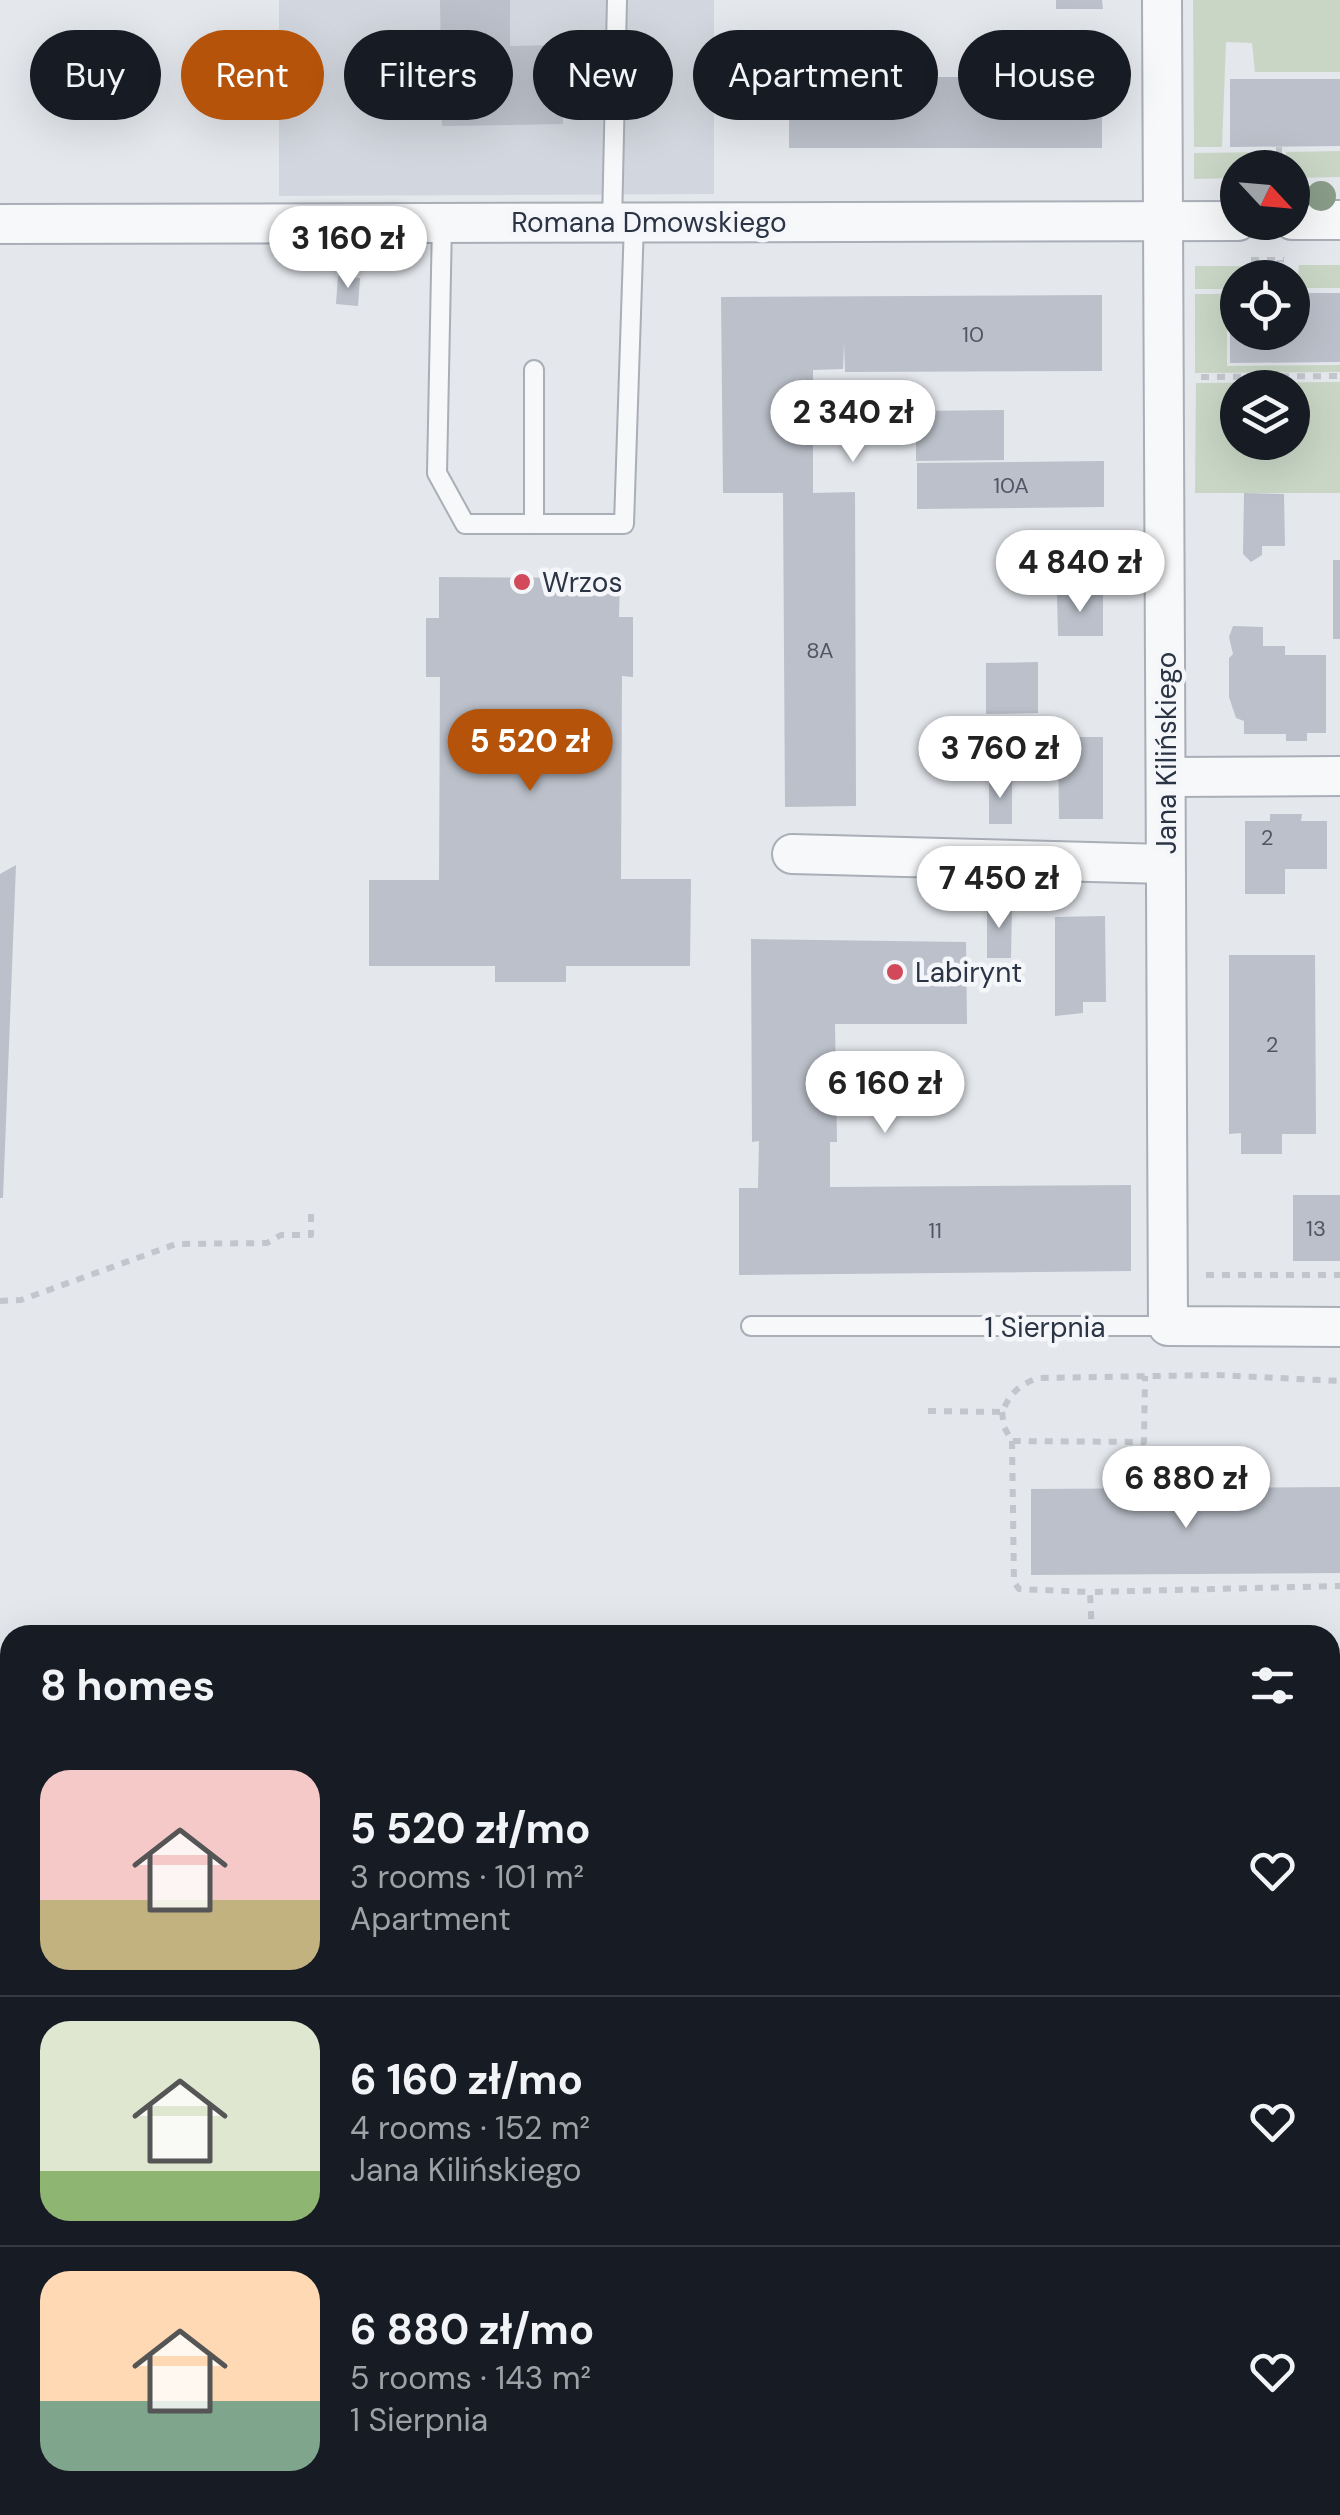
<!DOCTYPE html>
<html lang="en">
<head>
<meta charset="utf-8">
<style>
	body { margin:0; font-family:"DM Sans",sans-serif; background:#242831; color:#f1f3f6; height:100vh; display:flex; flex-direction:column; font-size:38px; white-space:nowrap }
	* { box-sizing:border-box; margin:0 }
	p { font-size:32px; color:#9ea1a6 }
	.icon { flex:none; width:55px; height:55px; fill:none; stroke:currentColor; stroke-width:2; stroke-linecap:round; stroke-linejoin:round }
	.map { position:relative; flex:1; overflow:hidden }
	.panel { position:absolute; left:0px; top:1625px; width:1340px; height:890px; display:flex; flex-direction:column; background:#171b24; border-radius:30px 30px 0 0; box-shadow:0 10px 40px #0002 }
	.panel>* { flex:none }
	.hud { position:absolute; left:30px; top:30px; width:1280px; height:90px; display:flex; gap:20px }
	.needle { width:65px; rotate:116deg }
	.buttons { position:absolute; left:1220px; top:150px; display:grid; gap:20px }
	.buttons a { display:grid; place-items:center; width:90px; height:90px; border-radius:50%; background:#171b24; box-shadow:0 10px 40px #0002; font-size:50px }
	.price { position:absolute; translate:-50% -85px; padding:0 22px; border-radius:35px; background:#fff; color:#222; font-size:32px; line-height:65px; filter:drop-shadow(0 2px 5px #0008) }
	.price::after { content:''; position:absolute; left:50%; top:60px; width:30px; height:22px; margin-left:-15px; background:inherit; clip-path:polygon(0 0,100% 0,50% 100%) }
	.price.current { background:#b45309; color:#fff }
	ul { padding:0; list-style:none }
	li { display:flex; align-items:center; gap:30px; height:250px; padding:0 40px }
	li+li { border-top:2px solid #363941 }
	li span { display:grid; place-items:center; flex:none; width:280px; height:200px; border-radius:30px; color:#555 }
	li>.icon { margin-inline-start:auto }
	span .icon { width:120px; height:120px; fill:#fffc; stroke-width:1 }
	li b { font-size:42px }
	h2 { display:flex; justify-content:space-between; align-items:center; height:120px; padding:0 40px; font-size:42px }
	.pill { padding:0 35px; border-radius:45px; background:#171b24; box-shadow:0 10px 40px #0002; font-size:35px; line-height:90px }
	.pill.current { background:#b45309; color:#fff }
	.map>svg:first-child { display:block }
</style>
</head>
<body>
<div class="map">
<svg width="1340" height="2515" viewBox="0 0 1340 2515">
	<rect width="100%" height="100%" fill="#e4e7ec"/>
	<!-- built -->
	<g fill="#d2d6de">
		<polygon points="279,0 714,0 714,194 279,196"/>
		<rect x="1330" y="1972" width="10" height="132"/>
		<rect x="0" y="1985" width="10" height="105"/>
	</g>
	<!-- green -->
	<g fill="#c9d6c5" fill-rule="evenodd">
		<polygon points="1193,0 1340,0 1340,72 1255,72 1252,43 1226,42 1222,147 1194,147"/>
		<polygon points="1340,151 1340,177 1293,178 1292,168 1286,167 1286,152"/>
		<polygon points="1273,152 1273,167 1259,165 1238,168 1237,178 1194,179 1194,153"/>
		<polygon points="1299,265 1340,265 1340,288 1293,288 1293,279 1298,278"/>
		<polygon points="1195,266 1270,266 1270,277 1238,278 1237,289 1195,289"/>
		<polygon points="1195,294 1227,294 1227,366 1340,365 1340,372 1195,373"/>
		<path d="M1340,382V493H1195L1196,383ZM1238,388H1292V442H1238Z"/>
		<polygon points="1330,2126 1340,2126 1340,2348 1330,2347"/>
		<rect x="55" y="2505" width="129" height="10"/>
	</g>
	<!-- building -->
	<g fill="#bbc0ca">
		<polygon points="440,0 510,0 510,46 562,45 563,124 442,126"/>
		<polygon points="1056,0 1102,0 1103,9 1056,9"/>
		<polygon points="796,77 1096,77 1097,109 1102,109 1102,148 789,148 789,109 796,109"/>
		<polygon points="1230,79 1340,79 1340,146 1230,147"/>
		<polygon points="338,276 360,278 358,306 336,304"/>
		<polygon points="1230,293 1238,293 1238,332 1292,332 1292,293 1340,293 1340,362 1230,363"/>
		<polygon points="1102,295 1102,371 845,372 844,343 843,369 813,370 813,493 855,492 856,806 785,807 783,493 723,493 721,297"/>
		<polygon points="1004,410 1004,460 916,461 916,411"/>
		<polygon points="1104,461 1104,507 917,509 917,463"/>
		<polygon points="1244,493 1284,494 1285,546 1262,546 1262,555 1251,562 1243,554"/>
		<rect x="1333" y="560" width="7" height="79"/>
		<polygon points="439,577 620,578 619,617 633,617 633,677 622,676 621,879 691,879 690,966 566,966 566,982 495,982 495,966 369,966 369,880 439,880 440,677 426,677 426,618 439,618"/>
		<polygon points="1057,595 1103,595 1103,636 1058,636"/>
		<polygon points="1233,626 1263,627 1263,646 1285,646 1285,655 1326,655 1326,733 1307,733 1307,741 1286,741 1286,734 1244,734 1244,721 1236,718 1229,697 1229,658 1233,654 1229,637"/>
		<polygon points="1038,662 1038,713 986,714 986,663"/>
		<polygon points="1058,737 1103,737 1103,819 1059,819"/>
		<rect x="989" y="778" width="23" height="46"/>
		<polygon points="1270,814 1302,814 1301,821 1327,821 1327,869 1285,869 1285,894 1245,894 1245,821 1270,821"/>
		<polygon points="16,865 3,1198 0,1198 0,874"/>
		<polygon points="987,904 1012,904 1011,958 987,958"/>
		<polygon points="1105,916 1106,1002 1083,1002 1083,1013 1055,1016 1055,917"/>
		<polygon points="751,939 966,942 967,1024 835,1024 837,1142 830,1142 830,1187 1131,1185 1131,1271 739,1275 739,1188 758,1188 759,1141 752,1142"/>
		<polygon points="1229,955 1315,955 1316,1134 1282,1134 1282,1154 1241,1154 1241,1133 1229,1134"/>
		<rect x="1293" y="1195" width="47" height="66"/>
		<polygon points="1340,1487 1340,1573 1031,1575 1031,1489"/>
	</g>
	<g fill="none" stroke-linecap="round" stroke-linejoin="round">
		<defs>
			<g id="lane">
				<polyline points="442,223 437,473 465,524 624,524 634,223"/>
				<polyline points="612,223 617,0"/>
				<polyline points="534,370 534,524"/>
				<polyline points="751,1326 1168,1326"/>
				<polyline points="0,2198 10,2199"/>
				<polyline points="319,2515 320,2505"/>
			</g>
			<g id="street">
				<polyline points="1162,0 1168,1326 1340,1327"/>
				<polyline points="1292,220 1340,220"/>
				<polyline points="0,224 1238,221"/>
				<polyline points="1166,777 1340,776"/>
				<polyline points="792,854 1165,864"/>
			</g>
		</defs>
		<!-- lane casing -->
		<use href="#lane" stroke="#a9aeb7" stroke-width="22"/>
		<!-- street casing -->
		<use href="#street" stroke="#a9aeb7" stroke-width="42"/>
		<!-- path -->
		<g stroke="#c2c5cb" stroke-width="6" stroke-dasharray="8 8" stroke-linecap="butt">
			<polyline points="1279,147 1279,168"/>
			<polyline points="1251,260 1284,260"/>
			<polyline points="1280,278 1280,260"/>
			<polyline points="1201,377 1340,376"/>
			<polyline points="1206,1275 1340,1275"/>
			<polyline points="0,1301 21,1300 176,1244 267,1243 281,1235 311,1235 311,1214"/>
			<path d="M928,1411L1002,1412C1010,1394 1018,1385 1038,1378L1217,1375L1340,1381"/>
			<polyline points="1002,1412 1004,1427 1012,1441 1144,1442 1145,1376"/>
			<polyline points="1012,1441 1014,1582 1019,1589 1090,1592"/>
			<polyline points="1092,1635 1090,1592 1340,1586"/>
			<polyline points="1330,1729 1340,1733"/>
			<polyline points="0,2133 10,2134"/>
			<polyline points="0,2146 10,2146"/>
			<polyline points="1330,2222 1340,2222"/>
			<polyline points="2,2342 5,2225"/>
			<polyline points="1330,2356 1340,2357"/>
			<polyline points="548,2505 549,2515"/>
			<polyline points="688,2505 696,2515"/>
			<polyline points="634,2515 639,2505"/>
			<polyline points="929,2515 930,2505"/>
		</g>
		<!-- lane -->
		<use href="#lane" stroke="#f7f8fa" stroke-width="18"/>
		<!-- street -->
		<use href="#street" stroke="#f7f8fa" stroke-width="38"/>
		<defs>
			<g id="rail">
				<polyline points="1330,1987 1340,1987"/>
				<polyline points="0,2009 10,2009"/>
				<polyline points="1330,2021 1340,2021"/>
				<polyline points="0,2043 10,2043"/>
				<polyline points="0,2074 10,2075"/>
				<polyline points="1330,2087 1340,2087"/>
			</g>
		</defs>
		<!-- rail casing -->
		<use href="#rail" stroke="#7d8696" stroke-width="11"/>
		<!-- rail -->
		<use href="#rail" stroke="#f4f6f9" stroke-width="8" stroke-dasharray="22" stroke-linecap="butt"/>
	</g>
	<!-- trees -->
	<circle fill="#899d89" cx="1321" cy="196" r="15"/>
	<!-- markers -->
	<g fill="#d1495b" stroke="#f4f6f9" stroke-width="4">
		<circle cx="522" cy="582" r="10"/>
		<circle cx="895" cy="972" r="10"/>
	</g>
	<g text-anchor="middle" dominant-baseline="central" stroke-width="9" stroke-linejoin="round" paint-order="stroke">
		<!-- number labels -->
		<g font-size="22" fill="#4f5766">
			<text x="973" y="334">10</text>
			<text x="1011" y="485">10A</text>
			<text x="820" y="650">8A</text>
			<text x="1267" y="837">2</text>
			<text x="1272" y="1044">2</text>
			<text x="1316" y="1228">13</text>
			<text x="935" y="1230">11</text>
		</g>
		<!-- street labels -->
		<g font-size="28" fill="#2b3445" stroke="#f4f6f9">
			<text x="649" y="222">Romana Dmowskiego</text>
			<text transform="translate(1166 753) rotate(-90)">Jana Kilińskiego</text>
			<text x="1045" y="1327">1 Sierpnia</text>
		</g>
		<!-- poi labels -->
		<g font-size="28" fill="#2b3445" stroke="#f4f6f9" text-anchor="start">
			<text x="542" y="582">Wrzos</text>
			<text x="915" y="972">Labirynt</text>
		</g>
	</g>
</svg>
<div class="buttons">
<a><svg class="needle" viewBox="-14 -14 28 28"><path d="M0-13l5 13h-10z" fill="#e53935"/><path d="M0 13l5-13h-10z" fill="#9ea1a6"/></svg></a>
<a><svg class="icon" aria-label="locate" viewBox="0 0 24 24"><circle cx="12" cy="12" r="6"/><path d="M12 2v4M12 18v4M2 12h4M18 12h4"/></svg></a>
<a><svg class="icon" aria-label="layers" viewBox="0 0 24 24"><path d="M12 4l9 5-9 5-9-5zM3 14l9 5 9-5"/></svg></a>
</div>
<b class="price" style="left:348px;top:291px">3 160 zł</b>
<b class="price" style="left:853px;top:465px">2 340 zł</b>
<b class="price" style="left:1080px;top:615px">4 840 zł</b>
<b class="price current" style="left:530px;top:794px">5 520 zł</b>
<b class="price" style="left:1000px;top:801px">3 760 zł</b>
<b class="price" style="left:999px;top:931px">7 450 zł</b>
<b class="price" style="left:885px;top:1136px">6 160 zł</b>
<b class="price" style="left:1186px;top:1531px">6 880 zł</b>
<div class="hud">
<a class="pill">Buy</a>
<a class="pill current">Rent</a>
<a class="pill">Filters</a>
<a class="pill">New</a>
<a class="pill">Apartment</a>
<a class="pill">House</a>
</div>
<section class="panel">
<h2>8 homes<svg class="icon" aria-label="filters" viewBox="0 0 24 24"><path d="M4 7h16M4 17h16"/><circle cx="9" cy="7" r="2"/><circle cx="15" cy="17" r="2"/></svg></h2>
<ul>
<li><span style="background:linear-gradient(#f6c9c9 65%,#c2b280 0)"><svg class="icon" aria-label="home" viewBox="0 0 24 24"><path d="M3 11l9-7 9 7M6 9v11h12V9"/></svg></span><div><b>5 520 zł/mo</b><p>3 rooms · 101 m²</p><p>Apartment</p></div><svg class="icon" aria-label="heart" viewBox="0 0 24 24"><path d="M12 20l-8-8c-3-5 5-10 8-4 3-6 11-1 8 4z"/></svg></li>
<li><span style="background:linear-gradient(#dfe7d0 75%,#8fb573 0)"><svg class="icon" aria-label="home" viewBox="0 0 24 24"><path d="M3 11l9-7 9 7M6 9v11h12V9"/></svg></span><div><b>6 160 zł/mo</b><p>4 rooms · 152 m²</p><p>Jana Kilińskiego</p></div><svg class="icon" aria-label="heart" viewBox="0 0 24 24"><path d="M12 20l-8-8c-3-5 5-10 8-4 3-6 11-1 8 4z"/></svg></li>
<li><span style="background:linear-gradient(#ffd9b3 65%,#7fa58c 0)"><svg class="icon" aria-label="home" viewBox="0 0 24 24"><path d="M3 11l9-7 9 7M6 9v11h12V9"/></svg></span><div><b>6 880 zł/mo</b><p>5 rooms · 143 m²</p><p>1 Sierpnia</p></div><svg class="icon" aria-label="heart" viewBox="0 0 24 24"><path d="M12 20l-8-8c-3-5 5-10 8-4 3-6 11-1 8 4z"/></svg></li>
</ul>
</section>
</div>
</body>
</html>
